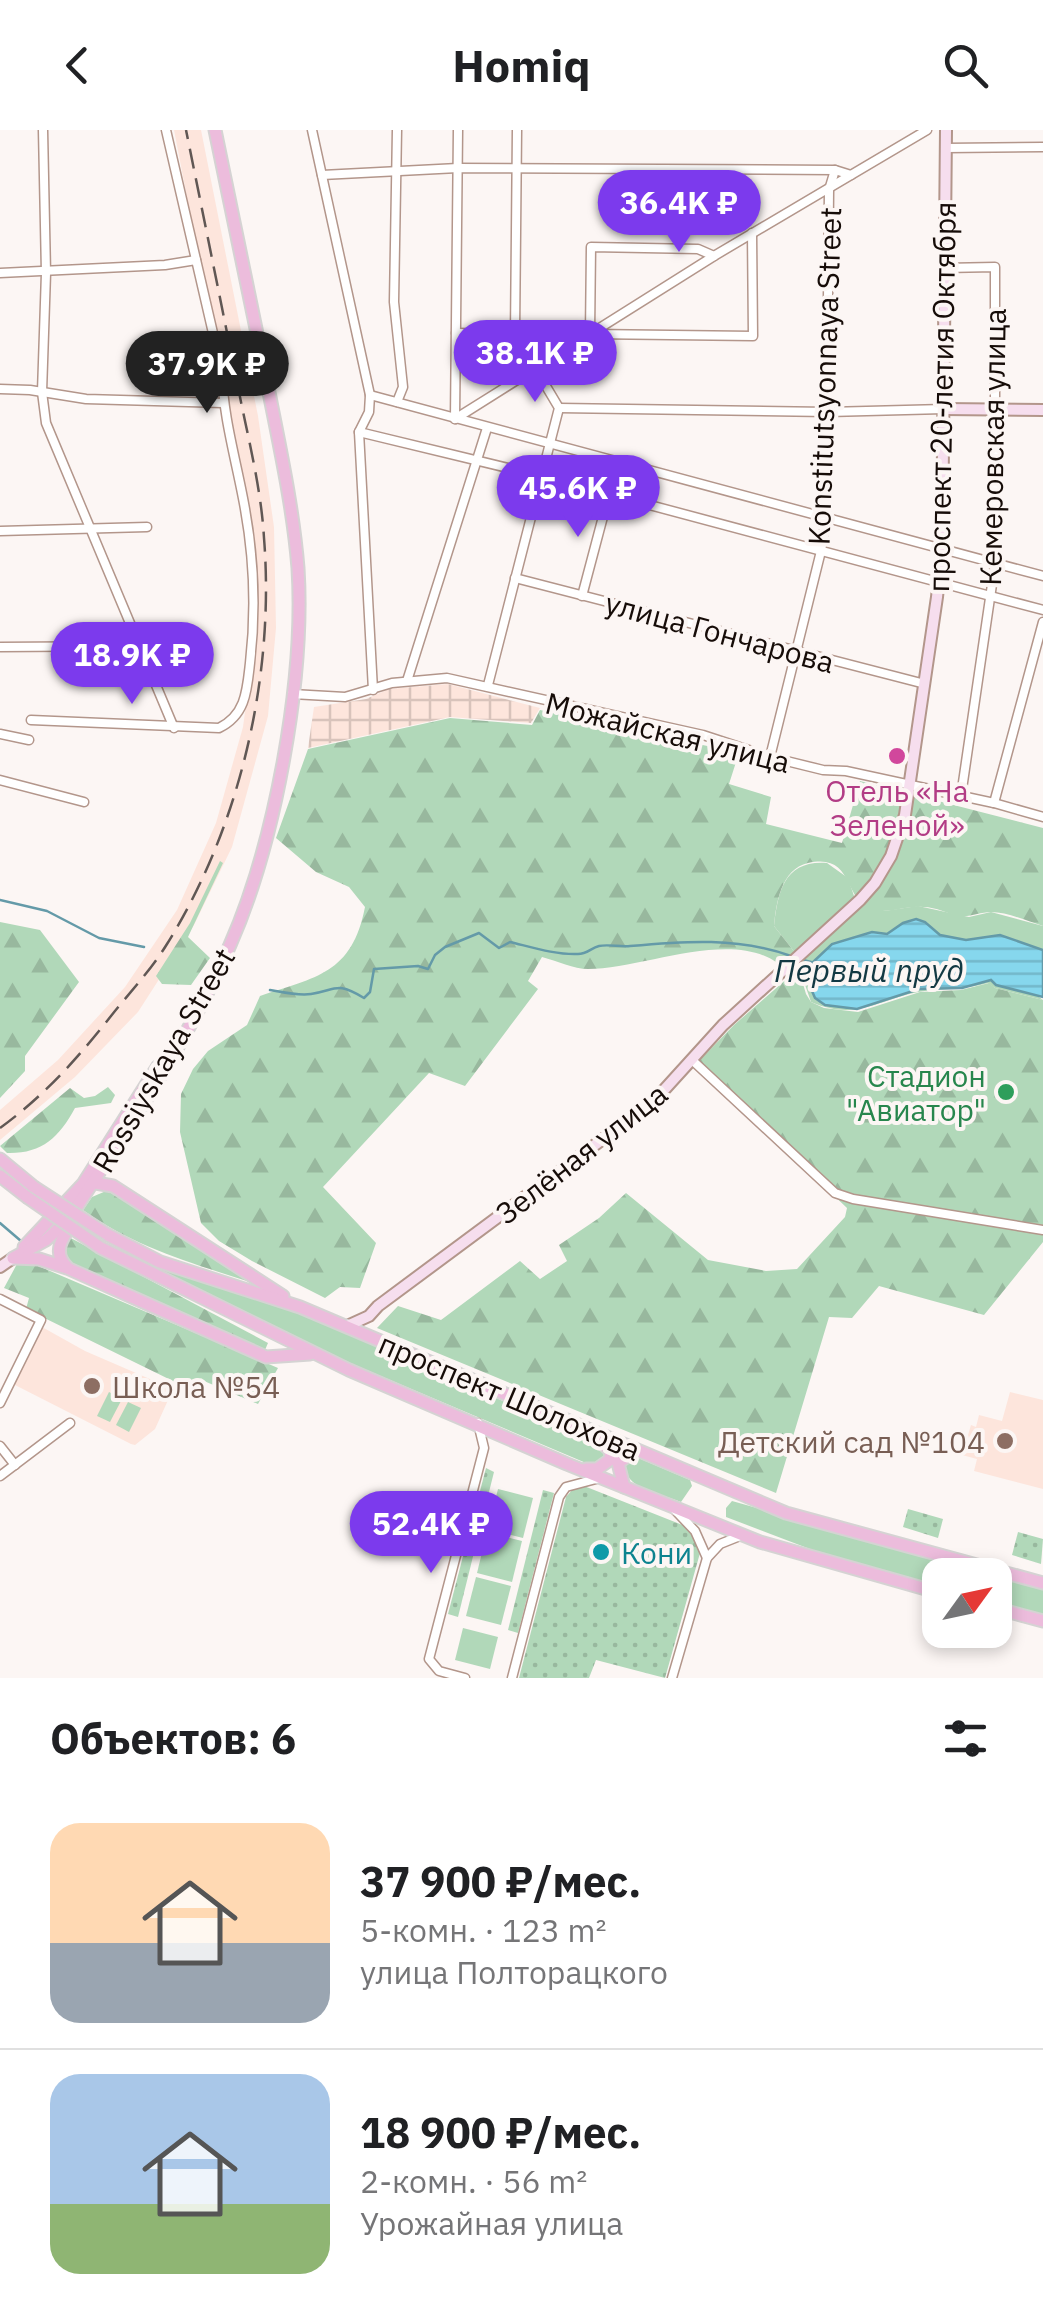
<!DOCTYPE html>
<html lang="ru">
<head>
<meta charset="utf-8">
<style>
	body { margin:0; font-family:"IBM Plex Sans",sans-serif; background:#f6f6f6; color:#202124; height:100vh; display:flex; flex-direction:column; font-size:38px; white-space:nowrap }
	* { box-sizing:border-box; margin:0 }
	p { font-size:32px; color:#757577 }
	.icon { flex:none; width:55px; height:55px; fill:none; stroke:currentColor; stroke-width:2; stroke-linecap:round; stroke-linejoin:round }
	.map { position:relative; height:1548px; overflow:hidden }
	.drawer { display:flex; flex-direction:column; background:#fff; flex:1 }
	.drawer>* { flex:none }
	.needle { width:65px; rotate:57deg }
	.controls { position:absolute; left:922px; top:1428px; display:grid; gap:20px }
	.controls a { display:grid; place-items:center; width:90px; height:90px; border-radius:20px; background:#fff; box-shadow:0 5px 15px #0003; font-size:50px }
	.price { position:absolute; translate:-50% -85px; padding:0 22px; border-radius:35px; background:#7c3aed; color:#fff; font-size:32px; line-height:65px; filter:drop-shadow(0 2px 5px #0008) }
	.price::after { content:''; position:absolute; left:50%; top:60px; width:30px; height:22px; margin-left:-15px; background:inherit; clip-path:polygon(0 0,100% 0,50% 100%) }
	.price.selected { background:#222; color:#fff }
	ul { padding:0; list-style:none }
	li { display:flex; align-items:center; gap:30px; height:250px; padding:0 50px }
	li+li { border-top:2px solid #e0e0e0 }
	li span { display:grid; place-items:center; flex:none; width:280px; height:200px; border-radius:30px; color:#555 }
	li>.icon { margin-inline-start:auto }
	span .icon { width:120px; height:120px; fill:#fffc; stroke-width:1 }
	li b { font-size:42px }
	h2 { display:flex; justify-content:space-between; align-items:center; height:120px; padding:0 50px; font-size:42px }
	header { display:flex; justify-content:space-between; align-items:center; height:130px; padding:0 50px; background:#fff; font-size:45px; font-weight:700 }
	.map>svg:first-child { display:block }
</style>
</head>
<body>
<header><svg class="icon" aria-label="back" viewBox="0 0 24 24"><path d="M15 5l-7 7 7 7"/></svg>Homiq<svg class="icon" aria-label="search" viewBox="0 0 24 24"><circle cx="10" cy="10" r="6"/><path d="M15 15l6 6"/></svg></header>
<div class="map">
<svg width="1043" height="1548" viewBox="0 0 1043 1548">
	<defs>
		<pattern id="industrial-grid" width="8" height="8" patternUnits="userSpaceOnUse" patternTransform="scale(2.5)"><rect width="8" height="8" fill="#fde5dc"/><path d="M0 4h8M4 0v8" fill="none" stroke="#d8c3bb"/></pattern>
		<pattern id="forest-firs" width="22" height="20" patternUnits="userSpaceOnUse" patternTransform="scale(2.5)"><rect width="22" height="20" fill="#b1d8b9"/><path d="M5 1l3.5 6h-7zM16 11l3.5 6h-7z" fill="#98b89e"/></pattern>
		<pattern id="park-dots" width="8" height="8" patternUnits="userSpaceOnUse" patternTransform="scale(2.5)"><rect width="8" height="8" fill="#b1d8b9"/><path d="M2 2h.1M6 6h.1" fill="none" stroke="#98b89e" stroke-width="1.8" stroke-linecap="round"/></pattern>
		<pattern id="water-rules" width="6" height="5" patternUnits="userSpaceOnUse" patternTransform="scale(2.5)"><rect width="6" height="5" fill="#86d7ed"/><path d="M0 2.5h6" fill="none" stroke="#73b7ca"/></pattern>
	</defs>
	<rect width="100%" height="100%" fill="#fcf6f4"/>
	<!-- built -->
	<g fill="#fde5dc">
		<polygon points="174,0 201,0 258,286 274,397 276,498 268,586 232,717 194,795 138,882 75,947 0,1010 0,980 58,930 125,857 177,780 216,693 243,597 256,500 251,398"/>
		<polygon points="42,1197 85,1221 173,1259 155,1299 135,1315 131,1314 13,1254"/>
		<polygon points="1010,1262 1043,1270 1043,1359 974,1341 977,1329 962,1325 971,1295 976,1297 979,1285 1002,1291"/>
	</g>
	<!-- industrial -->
	<polygon fill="url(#industrial-grid)" points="448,554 540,578 531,593 450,587 308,618 314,577 366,569 389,559"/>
	<!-- green -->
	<g fill="#b1d8b9">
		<path d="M827,733L848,748L854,766L884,781L918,776L969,787L991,782L1043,796V820L1000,805L966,810L950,807L939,805L926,792L916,789L903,793L887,804L872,802L832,814L812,833L857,879L919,859L962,858L991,850C1005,862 1031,858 1043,870L995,858L988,853C964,860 941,858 918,862C875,871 856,891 811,872L793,820L774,796C778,760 785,730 827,733Z"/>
		<polygon points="130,1127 283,1175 549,1291 554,1298 602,1318 606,1321 605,1331 592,1335 586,1333 248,1190"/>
		<polygon points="109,1262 122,1269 110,1292 97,1286"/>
		<polygon points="128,1272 141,1278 129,1302 116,1295"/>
		<path d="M636,1327L690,1350L692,1356L681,1372C662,1364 623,1358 625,1335Z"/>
		<polygon points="498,1359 533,1368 523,1408 488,1399"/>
		<polygon points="732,1371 936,1429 938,1444 930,1456 823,1424 726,1387 726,1378"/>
		<polygon points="487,1402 522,1411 512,1452 477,1443"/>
		<polygon points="995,1445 1043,1458 1043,1486 995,1473"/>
		<polygon points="476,1447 511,1456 501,1495 466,1486"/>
		<polygon points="463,1498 498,1507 490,1539 455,1530"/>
	</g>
	<!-- forest -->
	<g fill="url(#forest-firs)">
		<path d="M540,580L712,617L737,629L729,654L771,667L766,694L842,713L860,651L1043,698V796C1027,791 1007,782 991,782C980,782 972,787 960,786C947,784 937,777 923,777C907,775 886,785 870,779C843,768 854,723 808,733C781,739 776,774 774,796L793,820L806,864L811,872L824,878L858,882L920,862L961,860L989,853L995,858L1043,870V1112L984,1185L879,1156L852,1188L829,1187L776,1363L377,1198L398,1176L441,1190L520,1131L540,1149L567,1131L559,1115L599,1088L626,1063L708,1130L766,1141L797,1139L845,1087L847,1078L696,934L734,895L790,846C749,790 647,839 588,839C574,839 557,831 542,827L528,851L538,859L465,956L429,943L323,1057L376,1113L360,1158L340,1157L325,1168L252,1131L219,1111L201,1093L180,1002L181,964L193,939L208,921L247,895L260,866C316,847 352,844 365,777L349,757L316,742L276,708L308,619L450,588L532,595Z"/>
		<polygon points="220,731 223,733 188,807 210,828 191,855 162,854 156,846 190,793"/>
		<polygon points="0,792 40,800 79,852 25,926 25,941 0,968"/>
		<path d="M108,957L115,965L111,973L75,978C59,1008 41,1024 7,1023L0,1016L70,958L84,968L95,966Z"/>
		<path d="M106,1061L114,1064L256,1154C195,1134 135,1118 83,1080L92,1067Z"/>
		<polygon points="67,1106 268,1213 265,1220 69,1133 64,1114"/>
		<polygon points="18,1132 29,1132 278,1238 258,1274 197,1248 181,1255 26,1179 29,1168 4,1158"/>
	</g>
	<!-- park -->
	<g fill="url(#park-dots)">
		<polygon points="486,1338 494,1342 458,1487 448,1484"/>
		<polygon points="584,1356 685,1396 694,1404 700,1423 665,1548 596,1530 589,1548 519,1548 566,1367 573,1359"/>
		<polygon points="543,1360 554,1363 518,1503 508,1500"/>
		<polygon points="908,1379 943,1389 938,1408 903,1397"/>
		<polygon points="1018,1402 1043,1409 1041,1434 1012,1425"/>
	</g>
	<!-- water -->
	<polygon fill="url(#water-rules)" stroke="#649aa8" stroke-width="2.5" points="916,789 925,792 940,805 966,810 1000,805 1043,820 1043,867 996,855 991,850 962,858 919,859 857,879 825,875 815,868 809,854 808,842 812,833 832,814 872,802 887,804 903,793"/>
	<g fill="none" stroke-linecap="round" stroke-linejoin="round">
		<!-- stream -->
		<g stroke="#649aa8" stroke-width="2.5">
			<polyline points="0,770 47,781 99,808 144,817"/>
			<polyline points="799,829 815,833"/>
			<path d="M270,860C282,862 298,866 311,864C337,860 336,851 364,868L370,862L374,839L418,836L428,839L435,825L445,817L479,803L499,818L510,812C531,817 556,825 578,824C587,824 591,818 599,816C608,814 620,817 630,816C685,811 738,807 791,826"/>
			<polyline points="0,1093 21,1111"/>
		</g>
		<defs>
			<g id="street">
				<polyline points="43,0 46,143 42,262 46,293 174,598"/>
				<polyline points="312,0 370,265 369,282 359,302 373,560"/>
				<polyline points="397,0 394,172 403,257 397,272"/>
				<polyline points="946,18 1043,17"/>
				<polyline points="322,45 458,38 835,40 851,45"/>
				<polyline points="714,126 698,119 591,117 590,204 753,206 752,103"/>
				<polyline points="944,138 995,137 995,434 961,666"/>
				<polyline points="0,143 165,135 196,130"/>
				<polyline points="456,203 515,204"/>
				<polyline points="0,259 30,260 86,269 223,273"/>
				<polyline points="370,265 1043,446"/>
				<polyline points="559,278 828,282 944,279"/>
				<polyline points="455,289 714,126 927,0"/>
				<polyline points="455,289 458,0"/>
				<polyline points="359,302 541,346 1043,480"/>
				<polyline points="0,401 147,397"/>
				<polyline points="515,448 925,554"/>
				<polyline points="582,466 609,364"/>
				<polyline points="0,517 140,516"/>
				<polyline points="407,551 487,298"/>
				<polyline points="488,555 559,278 515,204 517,0"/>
				<polyline points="292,564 345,567 392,553 447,548 703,605 770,627 823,640 846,641 994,673 1043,687"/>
				<path d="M31,590L219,598C246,585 247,560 250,533C256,481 254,429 245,379C237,333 223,288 222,242L166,0"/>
				<polyline points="0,604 29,610"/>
				<polyline points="770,627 821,421 826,389 829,60 835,40"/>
				<polyline points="0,650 84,672"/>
				<polyline points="994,673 1043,492"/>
				<polyline points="692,930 835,1063 853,1069 1043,1100"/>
				<polyline points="0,1169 41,1190 0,1273"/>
				<polyline points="0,1316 15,1335"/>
				<polyline points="0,1346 70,1293"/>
				<polyline points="674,1379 695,1401 707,1428"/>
				<polyline points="465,1548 439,1541 429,1529 484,1318 478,1293"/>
				<polyline points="512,1548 559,1367 566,1357 596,1349"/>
				<polyline points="672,1548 707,1428 720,1414 740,1406"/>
			</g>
			<g id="secondary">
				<polyline points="944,279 1043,280"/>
				<polyline points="0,1137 13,1128"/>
				<polyline points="347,1196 369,1186 378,1176 654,971 723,895 860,770 875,753 891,726 905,685 937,467 942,421 946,0"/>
			</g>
			<g id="primary">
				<polyline points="0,1029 34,1057"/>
				<polyline points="0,1046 27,1067"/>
				<polyline points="90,1052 113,1056 283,1166"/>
				<polyline points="108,1105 160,1132 300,1177 786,1383 1043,1453"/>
				<polyline points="24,1117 83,1054 158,936"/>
				<polyline points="101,1118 349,1240 567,1334 760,1412 940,1463"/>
				<path d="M13,1128L46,1110L69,1089C126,1000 188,912 230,815C275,713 305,550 298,438C293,376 279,314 267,252C250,168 232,84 215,0"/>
				<polyline points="14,1128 39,1129 67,1138 266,1227 310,1224"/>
				<path d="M67,1137C52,1123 62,1108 72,1093"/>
				<polyline points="586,1339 597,1339 611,1329 610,1320 597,1309"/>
				<polyline points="624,1357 618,1333 636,1320"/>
				<polyline points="941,1426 944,1445"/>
				<polyline points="995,1478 1043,1491"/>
			</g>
		</defs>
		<!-- street casing -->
		<use href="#street" stroke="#b3968b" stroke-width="11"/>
		<!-- secondary casing -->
		<use href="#secondary" stroke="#b3968b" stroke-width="14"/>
		<!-- primary casing -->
		<use href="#primary" stroke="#d5d3d3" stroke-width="15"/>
		<!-- street -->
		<use href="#street" stroke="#fff" stroke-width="8"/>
		<!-- secondary -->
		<use href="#secondary" stroke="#f6deee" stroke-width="10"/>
		<!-- primary -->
		<use href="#primary" stroke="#ecbcdc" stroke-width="11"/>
		<!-- rail -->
		<path stroke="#605754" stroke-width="2.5" stroke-dasharray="20 10" stroke-linecap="butt" d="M0,998C44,966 78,928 111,886C130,862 151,840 167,814C240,697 275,546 264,408C261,356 247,304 237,252C220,168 203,84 186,0"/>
		<defs>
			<g id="primary-bridge">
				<polyline points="34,1057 108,1105"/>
				<polyline points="27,1067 101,1118"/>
			</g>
		</defs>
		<!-- primary-bridge casing -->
		<use href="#primary-bridge" stroke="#d5d3d3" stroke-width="15" stroke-linecap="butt"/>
		<!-- primary-bridge -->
		<use href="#primary-bridge" stroke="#ecbcdc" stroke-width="11"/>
	</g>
	<!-- markers -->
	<circle fill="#d1479c" stroke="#fcf6f4" stroke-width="4" cx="897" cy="626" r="10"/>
	<circle fill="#2e9e5b" stroke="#fcf6f4" stroke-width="4" cx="1006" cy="962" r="10"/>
	<g fill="#8d6e63" stroke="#fcf6f4" stroke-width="4">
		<circle cx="92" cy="1256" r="10"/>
		<circle cx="1005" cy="1311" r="10"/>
	</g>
	<circle fill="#0f9aa8" stroke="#fcf6f4" stroke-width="4" cx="601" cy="1422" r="10"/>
	<g text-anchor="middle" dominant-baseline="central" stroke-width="8" stroke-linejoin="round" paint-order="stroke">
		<!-- street labels -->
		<g font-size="30" fill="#160c08" stroke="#fcf6f4">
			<text transform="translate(824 246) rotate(-88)">Konstitutsyonnaya Street</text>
			<text transform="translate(941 267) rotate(-89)">проспект 20-летия Октября</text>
			<text transform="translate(992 317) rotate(-89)">Кемеровская улица</text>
			<text transform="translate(720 502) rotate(15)">улица Гончарова</text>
			<text transform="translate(668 602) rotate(14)">Можайская улица</text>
			<text transform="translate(163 930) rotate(-60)">Rossiyskaya Street</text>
			<text transform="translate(581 1023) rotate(-38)">Зелёная улица</text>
			<text transform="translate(510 1266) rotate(23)">проспект Шолохова</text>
		</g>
		<!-- hotel labels -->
		<g font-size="30" fill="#b23c85" stroke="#fcf6f4">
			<text x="897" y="660">Отель «На<tspan x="897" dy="34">Зеленой»</tspan></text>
		</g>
		<!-- leisure labels -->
		<g font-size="30" fill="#27864d" stroke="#fcf6f4" text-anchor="end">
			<text x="986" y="945">Стадион<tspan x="986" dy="34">"Авиатор"</tspan></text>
		</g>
		<!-- education labels -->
		<g font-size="30" fill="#785e54" stroke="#fcf6f4" text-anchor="start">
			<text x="112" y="1256">Школа №54</text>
			<text x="985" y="1311" text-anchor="end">Детский сад №104</text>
		</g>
		<!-- culture labels -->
		<g font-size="30" fill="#0d838f" stroke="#fcf6f4" text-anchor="start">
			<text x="621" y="1422">Кони</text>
		</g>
		<!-- water labels -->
		<g font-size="32" font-style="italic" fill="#133943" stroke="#fcf6f4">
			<text x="869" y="840">Первый пруд</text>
		</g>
	</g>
</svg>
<div class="controls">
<a><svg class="needle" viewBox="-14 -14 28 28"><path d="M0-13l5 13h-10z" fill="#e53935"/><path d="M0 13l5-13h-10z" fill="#757577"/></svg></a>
</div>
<b class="price" style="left:679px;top:125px">36.4K ₽</b>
<b class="price" style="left:535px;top:275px">38.1K ₽</b>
<b class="price selected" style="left:207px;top:286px">37.9K ₽</b>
<b class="price" style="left:578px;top:410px">45.6K ₽</b>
<b class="price" style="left:132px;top:577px">18.9K ₽</b>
<b class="price" style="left:431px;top:1446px">52.4K ₽</b>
</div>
<section class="drawer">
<h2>Объектов: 6<svg class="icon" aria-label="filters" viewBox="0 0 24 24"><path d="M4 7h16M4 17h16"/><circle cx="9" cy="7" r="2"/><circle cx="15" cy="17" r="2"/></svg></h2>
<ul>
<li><span style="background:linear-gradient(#ffd9b3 60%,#9aa5b1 0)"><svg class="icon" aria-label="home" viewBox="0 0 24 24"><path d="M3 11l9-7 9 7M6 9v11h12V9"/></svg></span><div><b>37 900 ₽/мес.</b><p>5-комн. · 123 m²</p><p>улица Полторацкого</p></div></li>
<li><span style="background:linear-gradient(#a9c7e8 65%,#8fb573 0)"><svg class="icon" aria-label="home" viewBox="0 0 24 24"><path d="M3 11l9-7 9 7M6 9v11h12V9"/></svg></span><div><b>18 900 ₽/мес.</b><p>2-комн. · 56 m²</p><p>Урожайная улица</p></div></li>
</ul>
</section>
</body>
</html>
